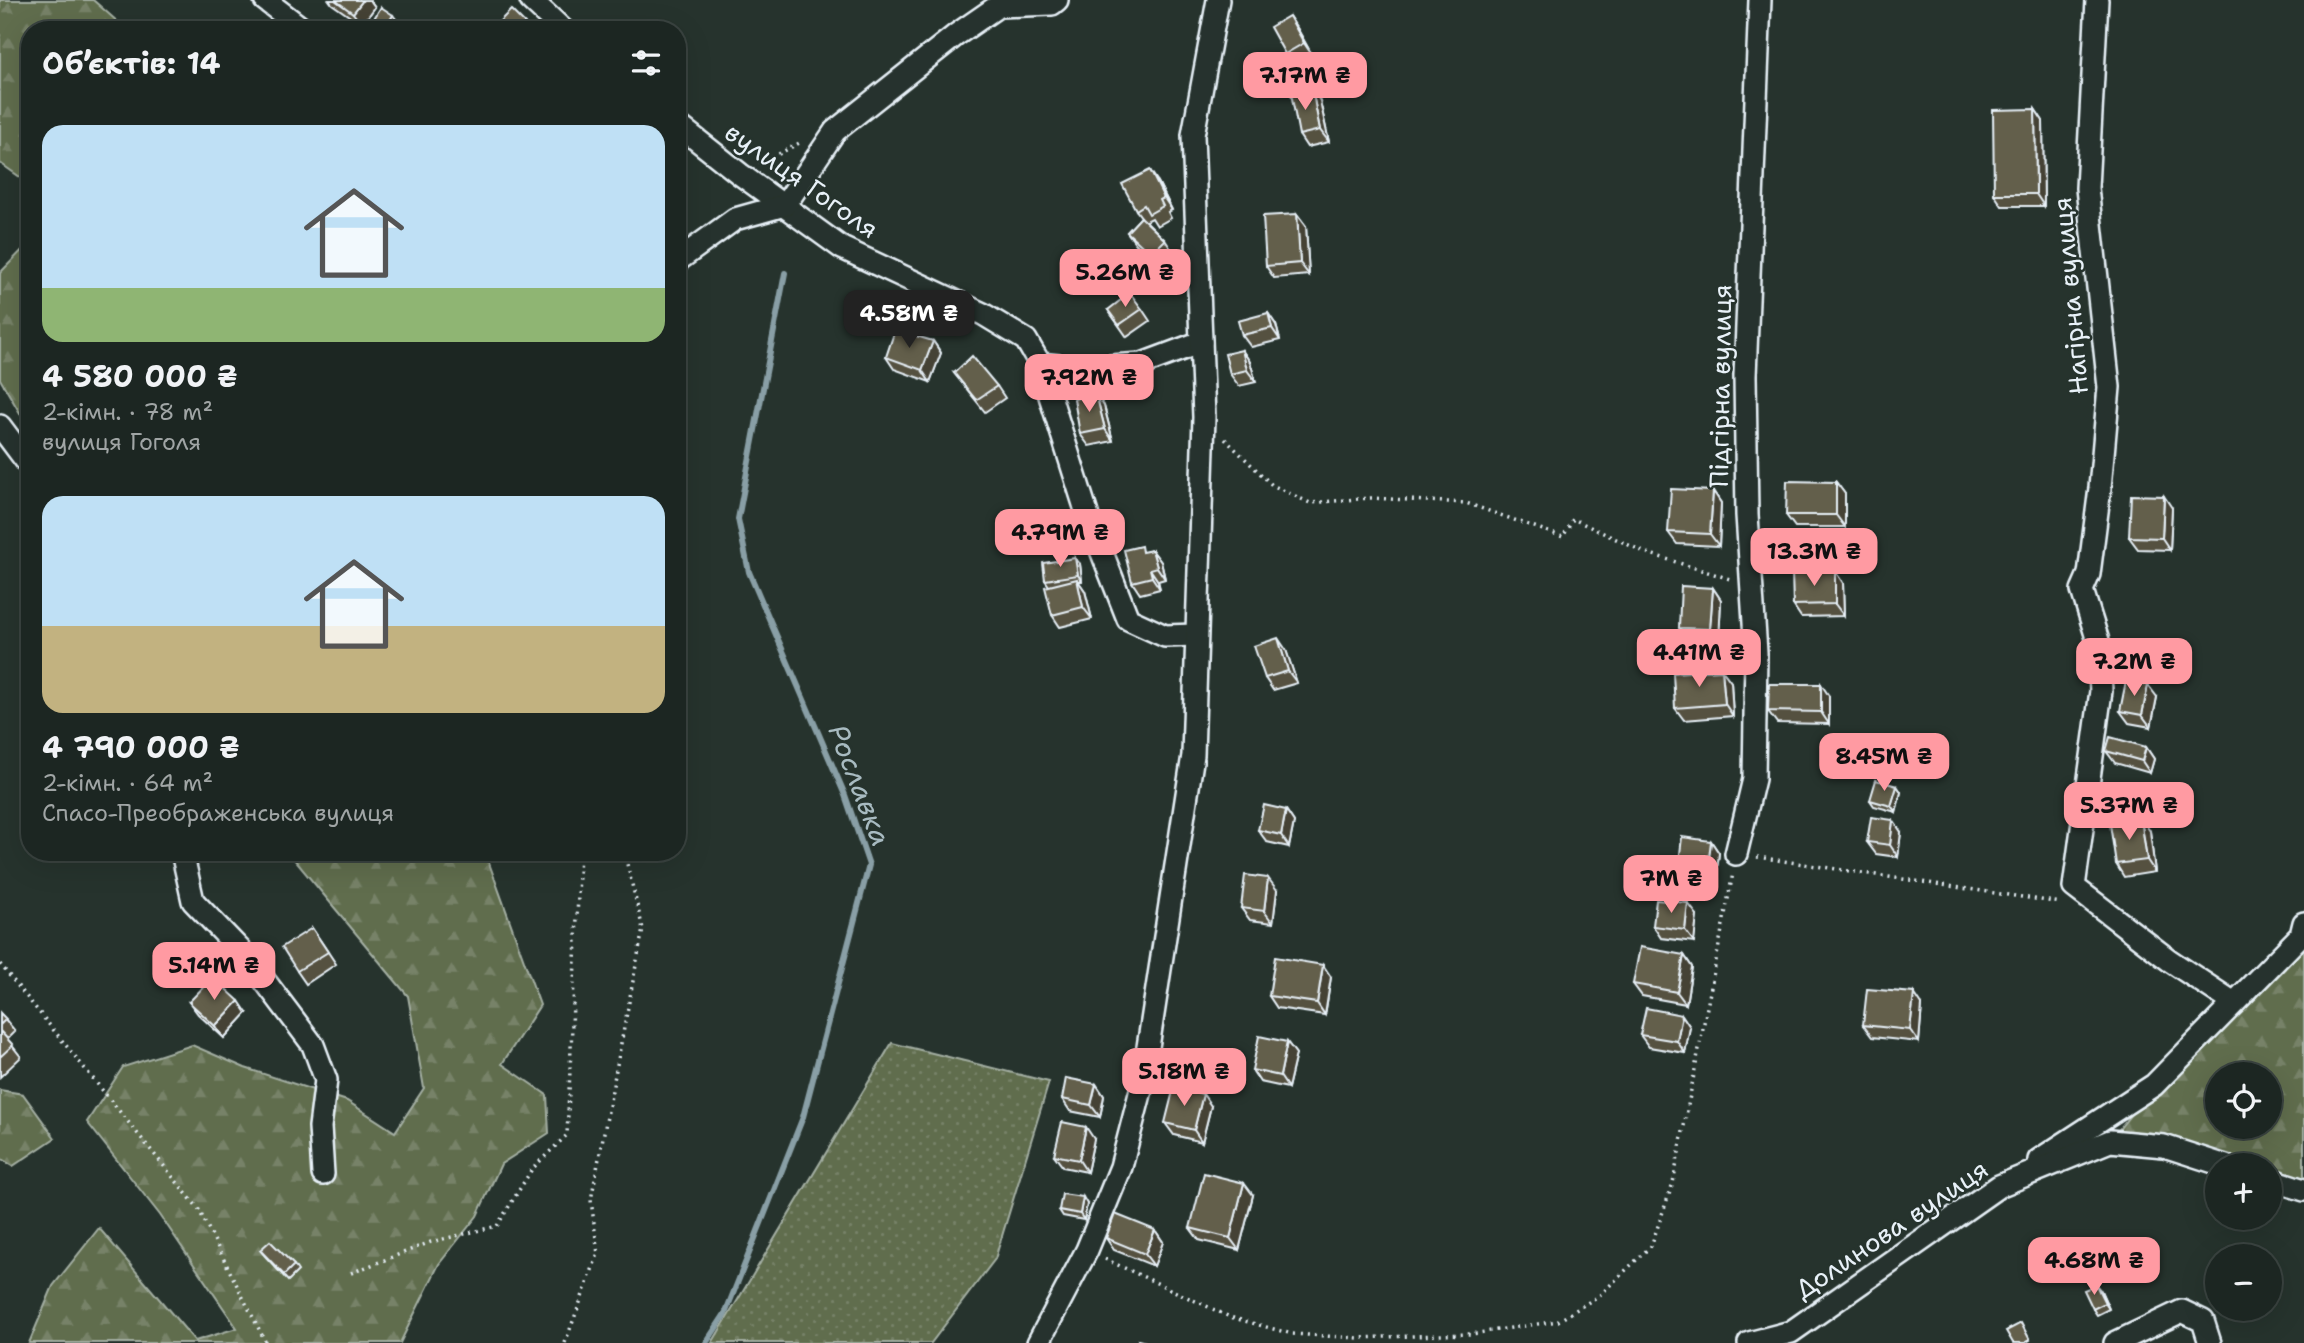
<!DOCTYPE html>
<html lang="uk">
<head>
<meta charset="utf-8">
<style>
	body { margin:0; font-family:"Shantell Sans",sans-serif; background:#252e2a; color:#f1f3f6; height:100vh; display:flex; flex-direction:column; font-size:26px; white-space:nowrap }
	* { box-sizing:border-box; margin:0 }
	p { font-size:23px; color:#a0a5a5 }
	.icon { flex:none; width:38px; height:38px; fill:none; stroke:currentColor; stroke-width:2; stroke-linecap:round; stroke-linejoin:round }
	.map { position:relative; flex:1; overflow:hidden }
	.side { position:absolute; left:21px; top:21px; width:665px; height:840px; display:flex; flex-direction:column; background:#1c2622; border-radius:28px; box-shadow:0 7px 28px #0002,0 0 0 2px #3a4340 }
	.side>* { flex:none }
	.buttons { position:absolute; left:2205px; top:1062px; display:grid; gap:14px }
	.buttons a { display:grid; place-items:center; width:77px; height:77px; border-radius:50%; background:#1c2622; box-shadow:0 7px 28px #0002,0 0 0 2px #3a4340; font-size:35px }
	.price { position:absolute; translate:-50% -60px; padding:0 16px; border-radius:14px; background:#ff9aa2; color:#111; font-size:23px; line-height:46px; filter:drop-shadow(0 2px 4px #0008) }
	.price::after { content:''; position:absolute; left:50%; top:42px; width:21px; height:16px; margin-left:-10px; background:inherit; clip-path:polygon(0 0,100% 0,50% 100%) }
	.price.on { background:#222; color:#fff }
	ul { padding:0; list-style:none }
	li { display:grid; align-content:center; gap:14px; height:371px; padding:0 21px }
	li span { display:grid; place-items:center; height:217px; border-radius:21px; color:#555 }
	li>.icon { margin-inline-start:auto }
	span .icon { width:126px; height:126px; fill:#fffc; stroke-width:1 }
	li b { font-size:30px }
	h2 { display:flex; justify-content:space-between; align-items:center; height:84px; padding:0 21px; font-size:30px }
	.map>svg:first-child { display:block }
</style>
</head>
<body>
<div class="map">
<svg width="2304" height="1343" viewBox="0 0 2304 1343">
	<defs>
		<pattern id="grass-dots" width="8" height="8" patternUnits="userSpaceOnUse" patternTransform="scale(1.75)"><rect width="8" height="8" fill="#606d4e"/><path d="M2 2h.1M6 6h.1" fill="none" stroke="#778268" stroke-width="1.8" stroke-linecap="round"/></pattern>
		<pattern id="forest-firs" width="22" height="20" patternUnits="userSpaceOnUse" patternTransform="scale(1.75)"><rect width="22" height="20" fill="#606d4e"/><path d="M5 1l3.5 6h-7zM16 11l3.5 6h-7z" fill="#778268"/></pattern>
	</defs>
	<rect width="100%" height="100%" fill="#26332d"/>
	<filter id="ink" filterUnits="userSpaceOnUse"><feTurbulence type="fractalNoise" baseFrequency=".0143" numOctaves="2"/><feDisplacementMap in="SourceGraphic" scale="14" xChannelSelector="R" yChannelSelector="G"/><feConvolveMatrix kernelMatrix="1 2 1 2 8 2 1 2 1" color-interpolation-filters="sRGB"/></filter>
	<g filter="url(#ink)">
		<!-- grass -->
		<polygon fill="url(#grass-dots)" stroke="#a4afa3" stroke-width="2" points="892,1043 1049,1082 995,1259 931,1343 712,1343"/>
		<!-- forest -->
		<g fill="url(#forest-firs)" stroke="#a4afa3" stroke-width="2" fill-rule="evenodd">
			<polygon points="0,0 93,0 127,30 30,30 30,184 0,163"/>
			<polygon points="30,242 30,430 0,379 0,273"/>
			<polygon points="288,852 485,852 540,1005 502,1064 547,1095 549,1133 501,1164 477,1216 439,1264 400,1343 29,1343 53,1286 99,1228 195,1341 237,1328 160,1215 87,1122 123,1067 192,1045 245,1068 347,1101 395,1132 424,1088 408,996"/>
			<path d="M2304,923V1192L2270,1183V1166H2217L2110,1141L2154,1085ZM2217,1074H2270V1127H2217Z"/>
			<polygon points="0,1090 23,1094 55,1138 13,1166 0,1158"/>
		</g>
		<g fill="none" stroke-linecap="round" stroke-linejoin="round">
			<!-- stream -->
			<polyline stroke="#899fa6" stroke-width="6" points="706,1343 725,1314 803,1117 869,865 845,795 749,572 738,519 785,273"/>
			<defs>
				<g id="minor">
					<polyline points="265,0 304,30"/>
					<polyline points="531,0 563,30"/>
					<polyline points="2097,0 2087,188 2109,387 2100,488 2089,574 2082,590 2098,641 2101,691 2074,887 2169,960 2234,1003"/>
					<polyline points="677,124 740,174 842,248 983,314 1026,340 1040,364 1078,368 1142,364 1201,342"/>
					<polyline points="677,261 735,219 785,205 835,131 956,35 998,6 1052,4 1057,0"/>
					<polyline points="1040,364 1088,517 1128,619 1165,636 1196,635"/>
					<polyline points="0,426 30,466"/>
					<polyline points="182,852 193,901 246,956 313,1045 326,1080 320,1127 323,1174"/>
					<polyline points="1736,854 1754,779 1756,653 1747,515 1745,376 1760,0"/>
					<polyline points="2039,1160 2154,1085 2301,935 2304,923"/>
					<polyline points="2270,1179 2304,1190"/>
					<polyline points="1038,1343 1087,1250 1121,1167 1142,1086 1193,755 1204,417 1193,135 1218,0"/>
					<polyline points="1749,1343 1791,1332 1999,1186 2110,1141 2164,1146 2226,1166"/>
					<polyline points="2115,1343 2182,1311 2203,1321 2210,1343"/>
				</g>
			</defs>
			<!-- minor casing -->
			<use href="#minor" stroke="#e8f1f8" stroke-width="26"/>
			<!-- path -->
			<g stroke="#e8f1f8" stroke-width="3.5" stroke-dasharray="2 5" stroke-linecap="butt">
				<polyline points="760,164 803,141"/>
				<polyline points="1225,439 1272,485 1310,503 1370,498 1466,503 1563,537 1573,519 1644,552 1730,579"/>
				<polyline points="1757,857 2061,903"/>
				<polyline points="0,964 198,1208 266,1343"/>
				<polyline points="1105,1259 1230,1317 1292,1334 1358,1338 1471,1334 1558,1321 1600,1295 1651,1246 1673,1183 1733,873"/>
				<polyline points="351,1273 431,1242 497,1226 532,1169 567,1135 580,852"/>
				<polyline points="565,1343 598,1254 591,1200 643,929 624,852"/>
			</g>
			<!-- minor -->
			<use href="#minor" stroke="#26332d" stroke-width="21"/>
		</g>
		<!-- wall -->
		<g fill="#555141" stroke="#e8f1f8" stroke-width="2">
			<polygon points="329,0 370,0 375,7 362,25 332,4"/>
			<polygon points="1297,28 1312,55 1293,66 1285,54"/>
			<polygon points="1320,101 1329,142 1307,147 1299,135"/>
			<polygon points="2035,109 2043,121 2044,206 2002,206 1994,194"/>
			<polygon points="1158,182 1172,210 1168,212 1171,218 1157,226 1152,218 1146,221 1165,240 1173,252 1159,266 1136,244 1127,232 1141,217 1136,210"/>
			<polygon points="1297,214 1306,226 1309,275 1274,278 1266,266"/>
			<polygon points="1142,309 1150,321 1127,337 1108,310"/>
			<polygon points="1268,313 1276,325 1280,340 1251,347 1242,335"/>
			<polygon points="933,341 941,353 930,382 894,369 886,357"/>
			<polygon points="1242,350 1250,362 1256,382 1239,386 1230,374"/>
			<polygon points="954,373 997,386 1005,398 985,412"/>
			<polygon points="1104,406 1113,441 1089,446 1080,434"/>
			<polygon points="1836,482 1845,494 1845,527 1795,527 1786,515"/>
			<polygon points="1713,491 1721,503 1719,546 1677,544 1668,532"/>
			<polygon points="2172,508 2170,550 2138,549 2129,537"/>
			<polygon points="1152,550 1161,562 1165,579 1158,581 1160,589 1140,594 1132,582 1145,552"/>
			<polygon points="1080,564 1082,581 1078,581 1085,591 1092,619 1060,627 1052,615 1049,586 1045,580"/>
			<polygon points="1843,583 1844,616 1801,617 1793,605"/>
			<polygon points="1713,588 1721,600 1719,641 1688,640 1679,628"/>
			<polygon points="1286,650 1297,683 1273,690 1265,678"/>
			<polygon points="1722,670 1731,682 1733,716 1684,720 1675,708"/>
			<polygon points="1829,696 1829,724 1777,723 1768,711"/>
			<polygon points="2157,697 2151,727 2129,723 2120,711"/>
			<polygon points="2146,747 2154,759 2150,773 2115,763 2106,751"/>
			<polygon points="1897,786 1901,792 1896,812 1874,806 1870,800"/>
			<polygon points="1286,810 1294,822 1289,847 1267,842 1258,830"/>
			<polygon points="2150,831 2155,872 2124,877 2116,864"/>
			<polygon points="1901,832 1898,857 1876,854 1867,842"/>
			<polygon points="1711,841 1719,853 1716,878 1687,875 1679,863"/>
			<polygon points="1277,890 1273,923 1250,920 1241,908"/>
			<polygon points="1697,915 1694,942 1661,938 1653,926"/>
			<polygon points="312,928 336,964 306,984 297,971"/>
			<polygon points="1684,955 1692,967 1686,1004 1642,996 1633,984"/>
			<polygon points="1331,977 1325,1015 1277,1008 1269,996"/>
			<polygon points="189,1002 247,1013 224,1038 198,1014"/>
			<polygon points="1922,1005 1919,1042 1872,1037 1863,1025"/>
			<polygon points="0,1013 15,1031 7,1039 21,1057 0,1077"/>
			<polygon points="1682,1015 1690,1027 1685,1053 1649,1047 1640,1035"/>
			<polygon points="1287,1042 1296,1054 1288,1088 1260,1082 1252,1070"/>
			<polygon points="1096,1084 1104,1096 1100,1117 1070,1111 1062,1099"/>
			<polygon points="1211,1106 1202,1142 1174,1135 1165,1123"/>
			<polygon points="1094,1139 1087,1172 1063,1167 1054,1155"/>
			<polygon points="1253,1195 1239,1250 1199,1240 1190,1228"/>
			<polygon points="1087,1204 1084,1220 1063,1216 1059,1210"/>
			<polygon points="1155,1230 1163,1242 1154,1266 1114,1250 1106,1238"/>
			<polygon points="260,1250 294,1265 298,1271 288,1281 265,1256"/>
			<polygon points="2101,1291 2109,1309 2097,1315 2093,1309"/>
		</g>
		<!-- shaded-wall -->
		<g fill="#454235" stroke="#e8f1f8" stroke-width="2">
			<polygon points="363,0 370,0 375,7 362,25 353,13"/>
			<polygon points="393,15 402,27 400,30 384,30"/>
			<polygon points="1289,16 1297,28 1312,55 1304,43"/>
			<polygon points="1312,89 1320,101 1329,142 1320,130"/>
			<polygon points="2035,109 2043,121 2044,206 2036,194"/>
			<polygon points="1150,170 1158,182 1172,210 1164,198"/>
			<polygon points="1297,214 1306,226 1309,275 1300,263"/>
			<polygon points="1268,313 1276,325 1280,340 1272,328"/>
			<polygon points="933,341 941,353 930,382 922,370"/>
			<polygon points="1242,350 1250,362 1256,382 1247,370"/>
			<polygon points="1096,394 1104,406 1113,441 1105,429"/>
			<polygon points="1836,482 1845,494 1845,527 1836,515"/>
			<polygon points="1713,491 1721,503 1719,546 1710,534"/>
			<polygon points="2164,496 2172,508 2170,550 2162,538"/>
			<polygon points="1152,550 1161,562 1165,579 1157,567"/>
			<polygon points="1075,558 1080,564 1082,581 1078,575"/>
			<polygon points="1150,569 1158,581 1160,589 1152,577"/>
			<polygon points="1835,571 1843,583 1844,616 1835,604"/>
			<polygon points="1077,579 1085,591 1092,619 1083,607"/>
			<polygon points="1713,588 1721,600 1719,641 1710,629"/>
			<polygon points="1278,638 1286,650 1297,683 1288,671"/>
			<polygon points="1722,670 1731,682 1733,716 1725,704"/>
			<polygon points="1821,684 1829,696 1829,724 1821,712"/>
			<polygon points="2148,685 2157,697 2151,727 2142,715"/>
			<polygon points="2146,747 2154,759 2150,773 2142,761"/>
			<polygon points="1897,786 1901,792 1896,812 1891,806"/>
			<polygon points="1286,810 1294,822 1289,847 1281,835"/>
			<polygon points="2141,819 2150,831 2155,872 2147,860"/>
			<polygon points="1893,820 1901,832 1898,857 1890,845"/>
			<polygon points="1711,841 1719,853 1716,878 1708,866"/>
			<polygon points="1268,878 1277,890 1273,923 1264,911"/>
			<polygon points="1688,903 1697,915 1694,942 1685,930"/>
			<polygon points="1684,955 1692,967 1686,1004 1677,992"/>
			<polygon points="1323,965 1331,977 1325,1015 1317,1003"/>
			<polygon points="1914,993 1922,1005 1919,1042 1910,1030"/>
			<polygon points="239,1001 247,1013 224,1038 215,1026"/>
			<polygon points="1682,1015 1690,1027 1685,1053 1677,1041"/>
			<polygon points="1287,1042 1296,1054 1288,1088 1280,1076"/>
			<polygon points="1096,1084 1104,1096 1100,1117 1091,1105"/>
			<polygon points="1203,1094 1211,1106 1202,1142 1194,1130"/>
			<polygon points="1086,1127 1094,1139 1087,1172 1079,1160"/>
			<polygon points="1244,1183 1253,1195 1239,1250 1230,1238"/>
			<polygon points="1083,1197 1087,1204 1084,1220 1080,1214"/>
			<polygon points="1155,1230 1163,1242 1154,1266 1145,1254"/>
			<polygon points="2096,1285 2101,1291 2109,1309 2105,1303"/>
		</g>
		<!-- building -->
		<g fill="#635e4c" stroke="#e8f1f8" stroke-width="2">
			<polygon points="335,0 363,0 353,13"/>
			<polygon points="381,7 393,15 384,30 367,30"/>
			<polygon points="511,10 531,30 491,30"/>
			<polygon points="1289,16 1304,43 1285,54 1270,27"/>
			<polygon points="1312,89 1320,130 1299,135 1291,93"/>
			<polygon points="2035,109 2036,194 1994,194 1993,110"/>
			<polygon points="1150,170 1164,198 1160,200 1163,206 1149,214 1144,205 1136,210 1122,184"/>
			<polygon points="1297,214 1300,263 1266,266 1263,216"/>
			<polygon points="1141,217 1165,240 1151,254 1127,232"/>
			<polygon points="1130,293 1142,309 1119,325 1108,310"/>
			<polygon points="1268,313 1272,328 1242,335 1238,321"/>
			<polygon points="895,330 933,341 922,370 886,357"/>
			<polygon points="1242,350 1247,370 1230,374 1225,354"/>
			<polygon points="972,356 997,386 976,400 954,373"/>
			<polygon points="1096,394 1105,429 1080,434 1074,399"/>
			<polygon points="1787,481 1836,482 1836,515 1786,515"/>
			<polygon points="1671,489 1713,491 1710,534 1668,532"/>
			<polygon points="2131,495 2164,496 2162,538 2129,537"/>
			<polygon points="1141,546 1142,552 1152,550 1157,567 1150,569 1152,577 1132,582 1124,550"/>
			<polygon points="1075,558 1078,575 1045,580 1043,563"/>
			<polygon points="1792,571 1835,571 1835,604 1793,605"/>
			<polygon points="1077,579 1083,607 1052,615 1045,587"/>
			<polygon points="1681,586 1713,588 1710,629 1679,628"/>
			<polygon points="1278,638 1288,671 1265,678 1254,646"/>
			<polygon points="1722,670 1725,704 1675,708 1673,673"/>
			<polygon points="2126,681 2148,685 2142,715 2120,711"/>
			<polygon points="1769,684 1821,684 1821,712 1768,711"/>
			<polygon points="2110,737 2146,747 2142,761 2106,751"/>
			<polygon points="1876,780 1897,786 1891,806 1870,800"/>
			<polygon points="1264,805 1286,810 1281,835 1258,830"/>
			<polygon points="1871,817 1893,820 1890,845 1867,842"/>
			<polygon points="2141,819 2147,860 2116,864 2110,824"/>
			<polygon points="1682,837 1711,841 1708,866 1679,863"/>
			<polygon points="1245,875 1268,878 1264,911 1241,908"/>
			<polygon points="1656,900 1688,903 1685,930 1653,926"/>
			<polygon points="312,928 328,952 297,971 282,947"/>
			<polygon points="1640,947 1684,955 1677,992 1633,984"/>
			<polygon points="1275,957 1323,965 1317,1003 1269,996"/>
			<polygon points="213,977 239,1001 215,1026 189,1002"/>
			<polygon points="1867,989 1914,993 1910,1030 1863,1025"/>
			<polygon points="1646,1008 1682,1015 1677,1041 1640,1035"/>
			<polygon points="0,1013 6,1019 0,1025"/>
			<polygon points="0,1031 13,1045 0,1057"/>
			<polygon points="1259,1036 1287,1042 1280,1076 1252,1070"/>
			<polygon points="1066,1078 1096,1084 1091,1105 1062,1099"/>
			<polygon points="1174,1087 1203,1094 1194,1130 1165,1123"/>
			<polygon points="1062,1122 1086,1127 1079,1160 1054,1155"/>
			<polygon points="1204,1173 1244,1183 1230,1238 1190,1228"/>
			<polygon points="1062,1194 1083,1197 1080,1214 1059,1210"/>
			<polygon points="1115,1214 1155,1230 1145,1254 1106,1238"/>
			<polygon points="270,1241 294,1265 284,1275 260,1250"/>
			<polygon points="2096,1285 2105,1303 2093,1309 2084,1290"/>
			<polygon points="2021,1323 2030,1340 2025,1343 2013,1343 2006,1331"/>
			<polygon points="1138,1340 1150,1343 1137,1343"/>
		</g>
	</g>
	<g text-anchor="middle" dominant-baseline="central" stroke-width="5" stroke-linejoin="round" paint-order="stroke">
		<!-- street labels -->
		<g font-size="26" fill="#e8f1f8" stroke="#26332d">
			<text transform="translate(802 180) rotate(35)">вулиця Гоголя</text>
			<text transform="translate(2070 296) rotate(-95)">Нагірна вулиця</text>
			<text transform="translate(1720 386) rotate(-89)">Підгірна вулиця</text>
			<text transform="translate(1891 1229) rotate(-34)">Долинова вулиця</text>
		</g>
		<!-- water labels -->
		<g font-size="28" font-style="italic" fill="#a8bbc1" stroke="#26332d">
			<text transform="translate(860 785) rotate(69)">Рославка</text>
		</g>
	</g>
</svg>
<div class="buttons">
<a><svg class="icon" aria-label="locate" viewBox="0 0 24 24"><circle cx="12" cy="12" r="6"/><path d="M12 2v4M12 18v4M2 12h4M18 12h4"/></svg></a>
<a>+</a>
<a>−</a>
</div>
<b class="price" style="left:1305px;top:112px">7.17M ₴</b>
<b class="price" style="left:1125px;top:309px">5.26M ₴</b>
<b class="price on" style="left:909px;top:350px">4.58M ₴</b>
<b class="price" style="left:1089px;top:414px">7.92M ₴</b>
<b class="price" style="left:1060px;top:569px">4.79M ₴</b>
<b class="price" style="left:1814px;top:588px">13.3M ₴</b>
<b class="price" style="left:1699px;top:689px">4.41M ₴</b>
<b class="price" style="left:2134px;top:698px">7.2M ₴</b>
<b class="price" style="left:1884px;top:793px">8.45M ₴</b>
<b class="price" style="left:2129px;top:842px">5.37M ₴</b>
<b class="price" style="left:1671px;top:915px">7M ₴</b>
<b class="price" style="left:214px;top:1002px">5.14M ₴</b>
<b class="price" style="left:1184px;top:1108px">5.18M ₴</b>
<b class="price" style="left:2094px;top:1297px">4.68M ₴</b>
<section class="side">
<h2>Об’єктів: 14<svg class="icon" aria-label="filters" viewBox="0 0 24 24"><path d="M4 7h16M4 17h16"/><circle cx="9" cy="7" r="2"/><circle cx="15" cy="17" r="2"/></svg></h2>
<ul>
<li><span style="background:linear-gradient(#bfe0f5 75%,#8fb573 0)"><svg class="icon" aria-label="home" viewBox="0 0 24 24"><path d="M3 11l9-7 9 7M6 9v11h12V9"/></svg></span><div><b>4 580 000 ₴</b><p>2-кімн. · 78 m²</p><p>вулиця Гоголя</p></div></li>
<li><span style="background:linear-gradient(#bfe0f5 60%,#c2b280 0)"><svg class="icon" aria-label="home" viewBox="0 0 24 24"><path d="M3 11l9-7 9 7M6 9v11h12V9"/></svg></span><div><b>4 790 000 ₴</b><p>2-кімн. · 64 m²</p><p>Спасо-Преображенська вулиця</p></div></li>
</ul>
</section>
</div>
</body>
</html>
